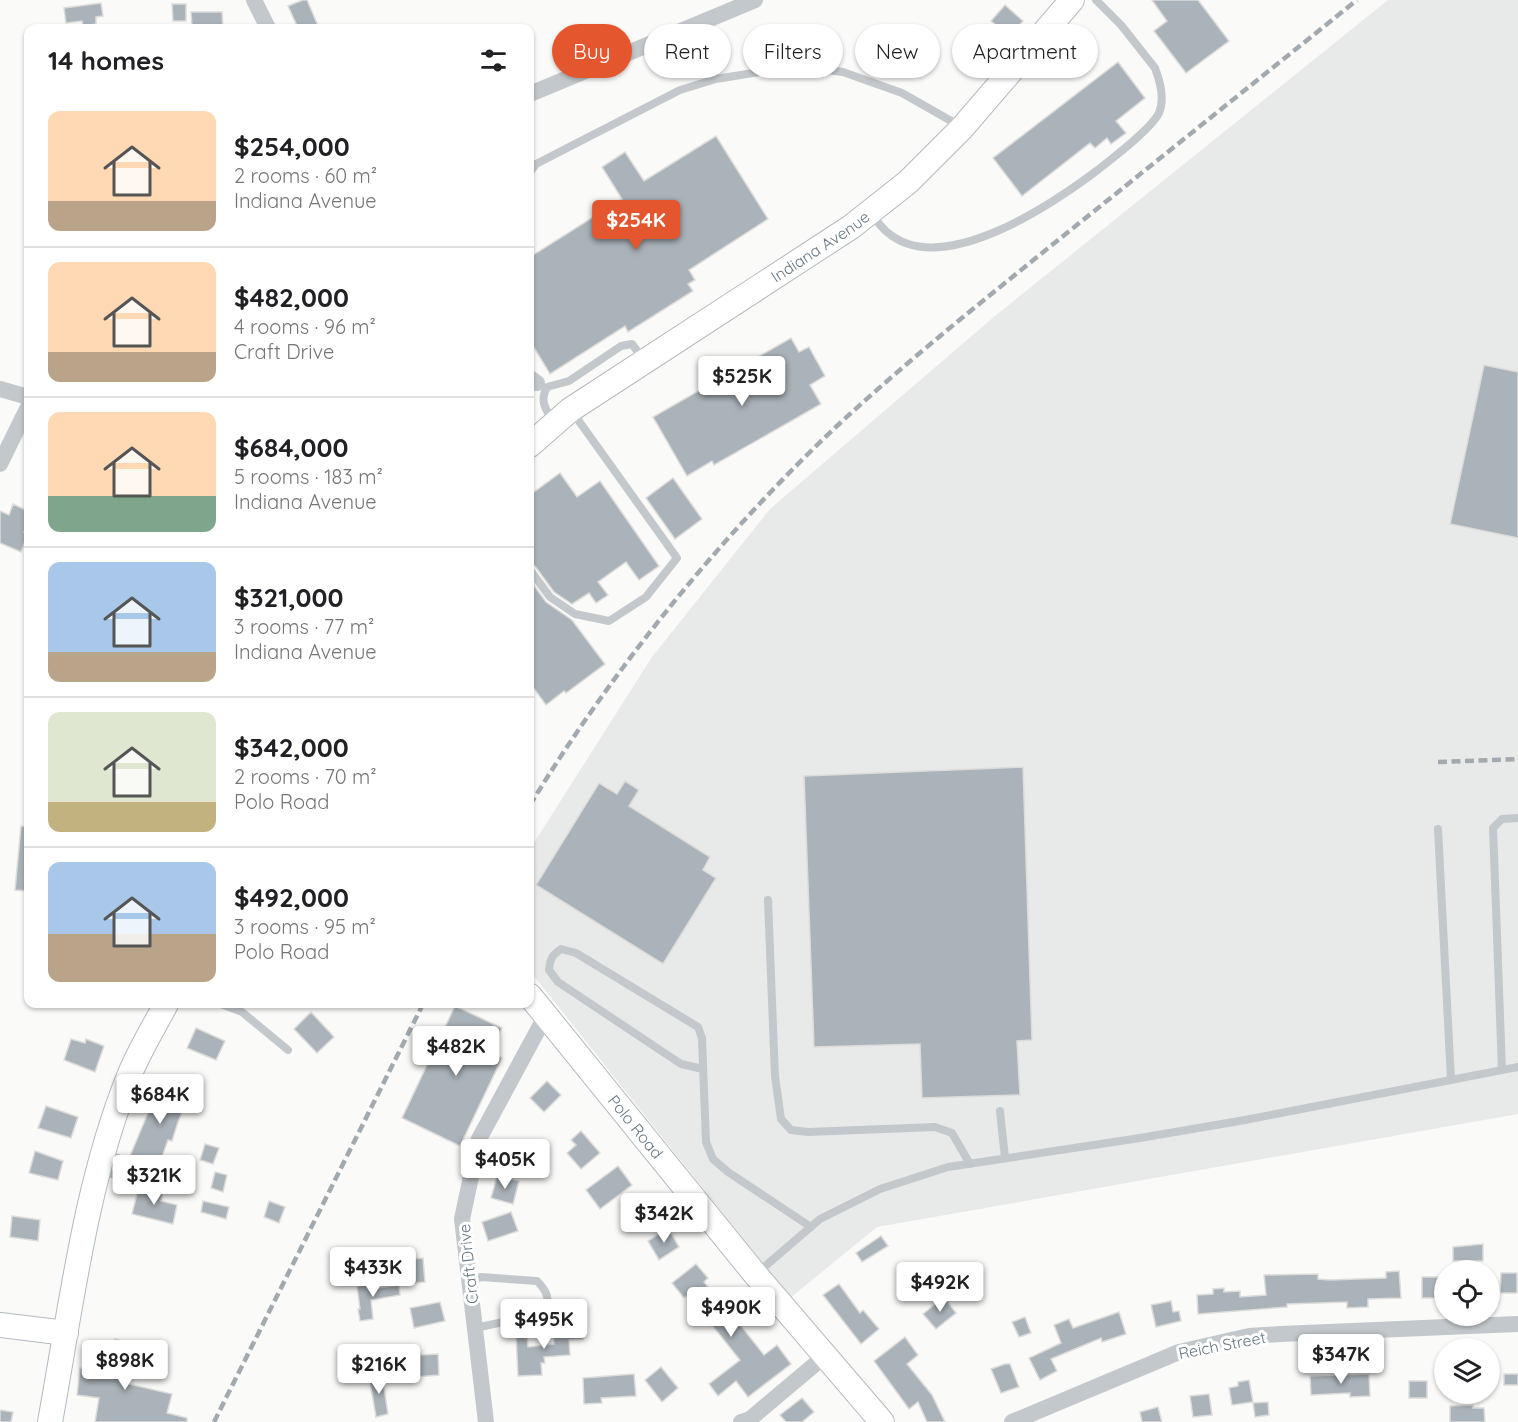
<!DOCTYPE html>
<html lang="en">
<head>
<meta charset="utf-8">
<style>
	body { margin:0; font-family:Quicksand,sans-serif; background:#f6f6f6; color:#202124; height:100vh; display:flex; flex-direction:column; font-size:22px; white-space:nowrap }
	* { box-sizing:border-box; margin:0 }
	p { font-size:20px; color:#757577 }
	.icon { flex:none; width:33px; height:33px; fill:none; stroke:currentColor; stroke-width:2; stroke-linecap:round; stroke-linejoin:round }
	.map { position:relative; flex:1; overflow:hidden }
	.drawer { position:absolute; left:24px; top:24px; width:510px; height:984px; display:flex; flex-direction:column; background:#fff; border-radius:12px; box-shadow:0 2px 4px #0004 }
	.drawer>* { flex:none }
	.hud { position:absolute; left:552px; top:24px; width:570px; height:54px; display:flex; gap:12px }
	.controls { position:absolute; left:1434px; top:1260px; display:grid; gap:12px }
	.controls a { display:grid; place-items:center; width:66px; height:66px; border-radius:50%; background:#fff; box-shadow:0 2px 4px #0004; font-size:30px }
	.price { position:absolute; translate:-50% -51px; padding:0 14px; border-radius:6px; background:#fff; color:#222; font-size:20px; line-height:39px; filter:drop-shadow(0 2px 3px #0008) }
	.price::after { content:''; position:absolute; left:50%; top:36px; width:18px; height:14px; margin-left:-9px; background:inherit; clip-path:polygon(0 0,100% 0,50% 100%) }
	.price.active { background:#e4572e; color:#fff }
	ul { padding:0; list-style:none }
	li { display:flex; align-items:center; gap:18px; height:150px; padding:0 24px }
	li+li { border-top:2px solid #e0e0e0 }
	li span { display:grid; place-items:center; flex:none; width:168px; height:120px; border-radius:12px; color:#555 }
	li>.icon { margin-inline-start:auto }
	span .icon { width:72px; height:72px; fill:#fffc; stroke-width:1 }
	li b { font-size:26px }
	h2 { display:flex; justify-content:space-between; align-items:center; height:72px; padding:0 24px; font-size:26px }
	.chip { padding:0 21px; border-radius:27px; background:#fff; box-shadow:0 2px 4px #0004; font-size:21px; line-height:54px }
	.chip.active { background:#e4572e; color:#fff }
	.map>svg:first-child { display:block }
</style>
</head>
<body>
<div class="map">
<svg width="1518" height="1422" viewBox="0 0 1518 1422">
	<rect width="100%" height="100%" fill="#fafaf8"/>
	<!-- built -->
	<polygon fill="#e8e9e9" points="1388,0 1518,0 1518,1114 877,1227 790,1298 530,971 530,849 652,657 770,509 995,316"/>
	<!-- building -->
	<g fill="#aab3b9" stroke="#dcdcda" stroke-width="1.5">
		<polygon points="303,0 307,0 319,28 298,28 288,6"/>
		<polygon points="1152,0 1198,0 1229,41 1186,73 1154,31 1167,21"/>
		<polygon points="101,3 103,16 96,17 96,24 83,26 82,21 66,23 64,8"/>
		<polygon points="172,4 186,4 186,21 173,21"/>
		<polygon points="1005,5 1023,21 997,50 970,76 957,62 997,26 991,21"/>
		<polygon points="191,12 222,12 223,28 192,28"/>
		<polygon points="1118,62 1145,98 1116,121 1126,133 1111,144 1107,138 1095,148 1090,143 1022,196 993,158"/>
		<polygon points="716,136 768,219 689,270 695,280 688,284 693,291 628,332 625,326 550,374 530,341 530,257 622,199 602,167 625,152 644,181"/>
		<polygon points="791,338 799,352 809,347 825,376 810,385 821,404 714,465 712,461 687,476 653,417"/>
		<polygon points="1484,365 1518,372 1518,538 1450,524"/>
		<polygon points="560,473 577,497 600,481 659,566 639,580 626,562 598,582 608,595 596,603 589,593 572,604 554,592 535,566 530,564 530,495"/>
		<polygon points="673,478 702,519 675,539 646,498"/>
		<polygon points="13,504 28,511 28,520 24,532 28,534 21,552 0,543 0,511 9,515"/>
		<polygon points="530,580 546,602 572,620 605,664 566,693 564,691 546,705 530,683"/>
		<polygon points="1023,767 1032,1040 1017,1041 1020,1095 922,1098 920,1044 814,1047 804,776"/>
		<polygon points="625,781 639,790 629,806 710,857 703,870 716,878 663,964 536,885 599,783 617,794"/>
		<polygon points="21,826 28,827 28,891 15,890"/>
		<polygon points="455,1006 502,1028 490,1052 502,1058 460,1146 402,1118"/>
		<polygon points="311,1012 334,1037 317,1053 294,1029"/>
		<polygon points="196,1028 225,1041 216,1060 187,1048"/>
		<polygon points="71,1039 85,1043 86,1039 104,1046 95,1072 64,1060"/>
		<polygon points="547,1081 561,1095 544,1112 530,1098"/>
		<polygon points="161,1082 189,1094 178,1122 172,1141 168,1140 158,1168 130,1156"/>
		<polygon points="46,1106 78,1117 71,1138 38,1128"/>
		<polygon points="581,1131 600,1153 581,1169 567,1153 576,1145 571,1140"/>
		<polygon points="205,1144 219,1148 213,1164 200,1160"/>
		<polygon points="35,1151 63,1161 58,1180 29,1173"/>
		<polygon points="618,1166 632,1185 600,1209 586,1190"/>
		<polygon points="215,1172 227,1175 223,1192 211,1188"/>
		<polygon points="497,1176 519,1181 513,1204 491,1198"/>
		<polygon points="139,1186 163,1191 161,1201 177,1205 173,1224 132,1214"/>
		<polygon points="203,1201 229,1207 226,1219 201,1212"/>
		<polygon points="269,1201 285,1207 279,1223 264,1217"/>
		<polygon points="511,1212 518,1231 488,1241 482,1222"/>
		<polygon points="12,1216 40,1220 38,1241 10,1237"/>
		<polygon points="668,1228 679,1247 659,1260 648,1241"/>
		<polygon points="881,1236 888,1246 862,1262 856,1253"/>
		<polygon points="1483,1244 1483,1261 1453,1261 1453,1247"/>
		<polygon points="423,1258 425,1282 407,1284 404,1260"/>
		<polygon points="696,1264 708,1278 704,1282 717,1299 721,1296 732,1309 729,1311 764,1355 777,1345 791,1364 748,1397 736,1381 718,1396 709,1384 740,1360 712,1325 710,1326 686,1296 684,1298 672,1283"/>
		<polygon points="1399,1271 1401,1298 1368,1299 1368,1307 1347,1308 1347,1302 1287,1304 1287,1307 1198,1314 1197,1295 1213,1294 1213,1289 1224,1288 1224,1292 1240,1291 1240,1297 1266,1295 1264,1275 1318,1274 1318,1279 1330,1280 1386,1278 1386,1272"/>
		<polygon points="1501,1273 1517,1273 1517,1293 1500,1293"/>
		<rect x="1422" y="1277" width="18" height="21"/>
		<polygon points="370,1284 371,1289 399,1285 400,1295 371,1300 373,1319 360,1321 358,1309 360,1309 357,1286"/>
		<polygon points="839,1284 860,1313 863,1310 879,1329 861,1344 823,1295"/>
		<polygon points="944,1297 956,1313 936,1329 923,1314"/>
		<polygon points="1171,1301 1173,1312 1179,1311 1181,1321 1156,1327 1151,1305"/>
		<polygon points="440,1302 445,1321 414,1328 410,1308"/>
		<polygon points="1119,1312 1126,1334 1102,1342 1101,1338 1051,1359 1057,1371 1040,1380 1029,1358 1061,1343 1054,1325 1069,1319 1073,1328"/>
		<polygon points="1025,1317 1031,1333 1019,1337 1012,1322"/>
		<polygon points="568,1327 568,1330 582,1328 583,1339 569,1340 570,1355 544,1357 545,1363 541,1363 542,1375 518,1376 516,1334 527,1334 528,1347 554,1344 553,1328"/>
		<polygon points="905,1337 918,1355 907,1364 932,1395 945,1422 927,1422 918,1402 909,1409 874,1361"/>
		<polygon points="115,1339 150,1349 146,1364 124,1358 120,1382 172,1394 167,1413 187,1418 187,1422 95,1422 99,1398 77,1395 80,1368 106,1371"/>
		<polygon points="438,1354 439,1375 404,1378 403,1356"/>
		<polygon points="1005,1364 1010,1364 1019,1387 1001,1393 991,1369"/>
		<polygon points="661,1367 678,1388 662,1402 645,1380"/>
		<polygon points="382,1374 388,1414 376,1417 369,1376"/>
		<polygon points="634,1374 636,1396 601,1398 602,1403 584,1404 583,1378"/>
		<polygon points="1369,1374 1370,1396 1350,1397 1350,1393 1311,1395 1310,1376"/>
		<rect x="1504" y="1374" width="14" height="11"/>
		<polygon points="1249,1380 1253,1402 1232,1405 1229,1388 1238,1386 1238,1382"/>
		<rect x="1409" y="1381" width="18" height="17"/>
		<polygon points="1209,1394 1212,1415 1193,1417 1190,1396"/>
		<polygon points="802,1398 814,1412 802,1422 786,1422 780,1415"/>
		<polygon points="1268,1402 1269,1415 1255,1417 1253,1403"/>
		<polygon points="1473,1405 1473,1408 1484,1408 1485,1422 1450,1422 1450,1406"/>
		<polygon points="1158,1407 1162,1422 1142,1422 1140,1412"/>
		<polygon points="0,1410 13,1412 11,1422 0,1422"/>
	</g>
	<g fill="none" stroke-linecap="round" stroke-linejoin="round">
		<defs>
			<g id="secondary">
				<path id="s1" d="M530,445L570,410L851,227L908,182L962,128L1072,0"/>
				<path id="s2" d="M530,996L755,1274L882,1422"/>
				<polyline points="0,1325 66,1333"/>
				<path d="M50,1422C71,1308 85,1185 129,1076C139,1051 154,1027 166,1004"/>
			</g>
		</defs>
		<!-- secondary casing -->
		<use href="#secondary" stroke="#b3babf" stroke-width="26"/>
		<!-- lane -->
		<g stroke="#c3c8cc" stroke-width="8">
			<polyline points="530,172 536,164 680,90 716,79 796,66 843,72 902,93 960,126"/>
			<path d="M872,215C877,221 881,227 887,232C942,280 1054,203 1099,169C1114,157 1151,129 1159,113C1165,99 1160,81 1155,68L1121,25L1096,0"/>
			<path d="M553,422C546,409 539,402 547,387L569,381L621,346L632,344L644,360"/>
			<polyline points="530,570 550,597 575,614 609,621 646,597 677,558 571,410"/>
			<polyline points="1438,829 1451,1080"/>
			<polyline points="768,900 775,1076 781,1119 791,1130 808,1132 935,1127 952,1133 970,1164"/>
			<polyline points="221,1004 242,1012 288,1050"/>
			<path d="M703,1069L681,1064L558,982L549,970C550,959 552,955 561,949L576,953L698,1027L702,1038L706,1142L713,1159L728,1172L811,1227"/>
			<polyline points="1502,1070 1493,828 1502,819 1518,818"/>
			<polyline points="1000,1111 1005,1158"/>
			<path d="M99,1171C113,1174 133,1180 145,1173L144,1168L105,1153"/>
			<polyline points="756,1274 820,1219 880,1189 948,1167 1140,1138 1245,1120 1518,1067"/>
			<path d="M469,1282L481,1277L537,1281C547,1291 550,1299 546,1313L475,1328"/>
		</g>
		<!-- street -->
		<g stroke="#c3c8cc" stroke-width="16">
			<polyline points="254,0 268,28"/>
			<polyline points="530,94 755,0"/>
			<polyline points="530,378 537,383"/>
			<polyline points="0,389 28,397"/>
			<polyline points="0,464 28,407"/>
			<polyline points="486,1422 462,1219 479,1139 546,1015"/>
			<polyline points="741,1422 750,1419 826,1355"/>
			<polyline points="1012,1422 1179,1352 1249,1336 1281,1334 1518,1324"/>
		</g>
		<!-- secondary -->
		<use href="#secondary" stroke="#fff" stroke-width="24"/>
		<!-- rail -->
		<g stroke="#a2aab0" stroke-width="4.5" stroke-dasharray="9 4.5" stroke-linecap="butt">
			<polyline points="1438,762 1518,759"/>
			<path d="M530,805C613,669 721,535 838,425C906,362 979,304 1052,245C1154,163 1255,82 1357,0"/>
			<polyline points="214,1422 423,1004"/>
		</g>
	</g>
	<g text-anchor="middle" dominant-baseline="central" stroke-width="6" stroke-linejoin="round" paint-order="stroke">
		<!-- street labels -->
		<g font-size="16" fill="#657683" stroke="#fff">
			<text stroke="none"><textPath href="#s1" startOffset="352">Indiana Avenue</textPath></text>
			<text stroke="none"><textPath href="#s2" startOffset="168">Polo Road</textPath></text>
			<text transform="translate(468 1264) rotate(-96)">Craft Drive</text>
			<text transform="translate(1222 1345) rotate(-11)">Reich Street</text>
		</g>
	</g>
</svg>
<div class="controls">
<a><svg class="icon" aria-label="locate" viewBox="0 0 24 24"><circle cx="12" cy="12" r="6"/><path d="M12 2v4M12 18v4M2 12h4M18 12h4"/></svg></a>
<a><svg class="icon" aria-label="layers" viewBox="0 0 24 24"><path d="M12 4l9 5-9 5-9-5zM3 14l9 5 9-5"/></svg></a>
</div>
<b class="price active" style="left:636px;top:251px">$254K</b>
<b class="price" style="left:742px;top:407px">$525K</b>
<b class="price" style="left:456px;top:1077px">$482K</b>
<b class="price" style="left:160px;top:1125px">$684K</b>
<b class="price" style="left:505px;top:1190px">$405K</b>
<b class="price" style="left:154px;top:1206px">$321K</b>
<b class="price" style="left:664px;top:1244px">$342K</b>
<b class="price" style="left:373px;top:1298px">$433K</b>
<b class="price" style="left:940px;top:1313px">$492K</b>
<b class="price" style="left:731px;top:1338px">$490K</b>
<b class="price" style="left:544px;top:1350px">$495K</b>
<b class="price" style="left:1341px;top:1385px">$347K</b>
<b class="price" style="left:125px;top:1391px">$898K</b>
<b class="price" style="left:379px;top:1395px">$216K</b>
<div class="hud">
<a class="chip active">Buy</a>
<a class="chip">Rent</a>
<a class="chip">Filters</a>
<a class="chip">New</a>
<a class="chip">Apartment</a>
</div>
<section class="drawer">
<h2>14 homes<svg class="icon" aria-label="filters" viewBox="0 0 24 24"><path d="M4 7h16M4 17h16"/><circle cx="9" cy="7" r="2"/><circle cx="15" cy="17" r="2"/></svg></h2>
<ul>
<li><span style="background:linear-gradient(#ffd9b3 75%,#b9a48a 0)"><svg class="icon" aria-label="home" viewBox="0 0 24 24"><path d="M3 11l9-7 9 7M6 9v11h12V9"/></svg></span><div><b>$254,000</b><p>2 rooms · 60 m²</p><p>Indiana Avenue</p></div></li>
<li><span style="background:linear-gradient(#ffd9b3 75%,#b9a48a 0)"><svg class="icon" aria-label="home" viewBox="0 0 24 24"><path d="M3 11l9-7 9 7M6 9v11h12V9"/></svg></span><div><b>$482,000</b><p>4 rooms · 96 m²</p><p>Craft Drive</p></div></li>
<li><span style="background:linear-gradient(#ffd9b3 70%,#7fa58c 0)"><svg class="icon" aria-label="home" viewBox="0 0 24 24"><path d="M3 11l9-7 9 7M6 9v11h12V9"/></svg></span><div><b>$684,000</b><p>5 rooms · 183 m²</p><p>Indiana Avenue</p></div></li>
<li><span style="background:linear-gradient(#a9c7e8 75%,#b9a48a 0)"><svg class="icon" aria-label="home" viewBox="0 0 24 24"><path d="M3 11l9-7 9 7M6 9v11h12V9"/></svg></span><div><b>$321,000</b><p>3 rooms · 77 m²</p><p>Indiana Avenue</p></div></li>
<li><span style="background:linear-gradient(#dfe7d0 75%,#c2b280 0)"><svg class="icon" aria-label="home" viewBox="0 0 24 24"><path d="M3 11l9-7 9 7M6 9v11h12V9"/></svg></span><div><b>$342,000</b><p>2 rooms · 70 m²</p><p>Polo Road</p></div></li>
<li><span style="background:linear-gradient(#a9c7e8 60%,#b9a48a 0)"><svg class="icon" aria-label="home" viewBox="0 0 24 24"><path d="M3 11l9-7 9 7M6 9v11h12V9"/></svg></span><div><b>$492,000</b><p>3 rooms · 95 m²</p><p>Polo Road</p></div></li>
</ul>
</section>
</div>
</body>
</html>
